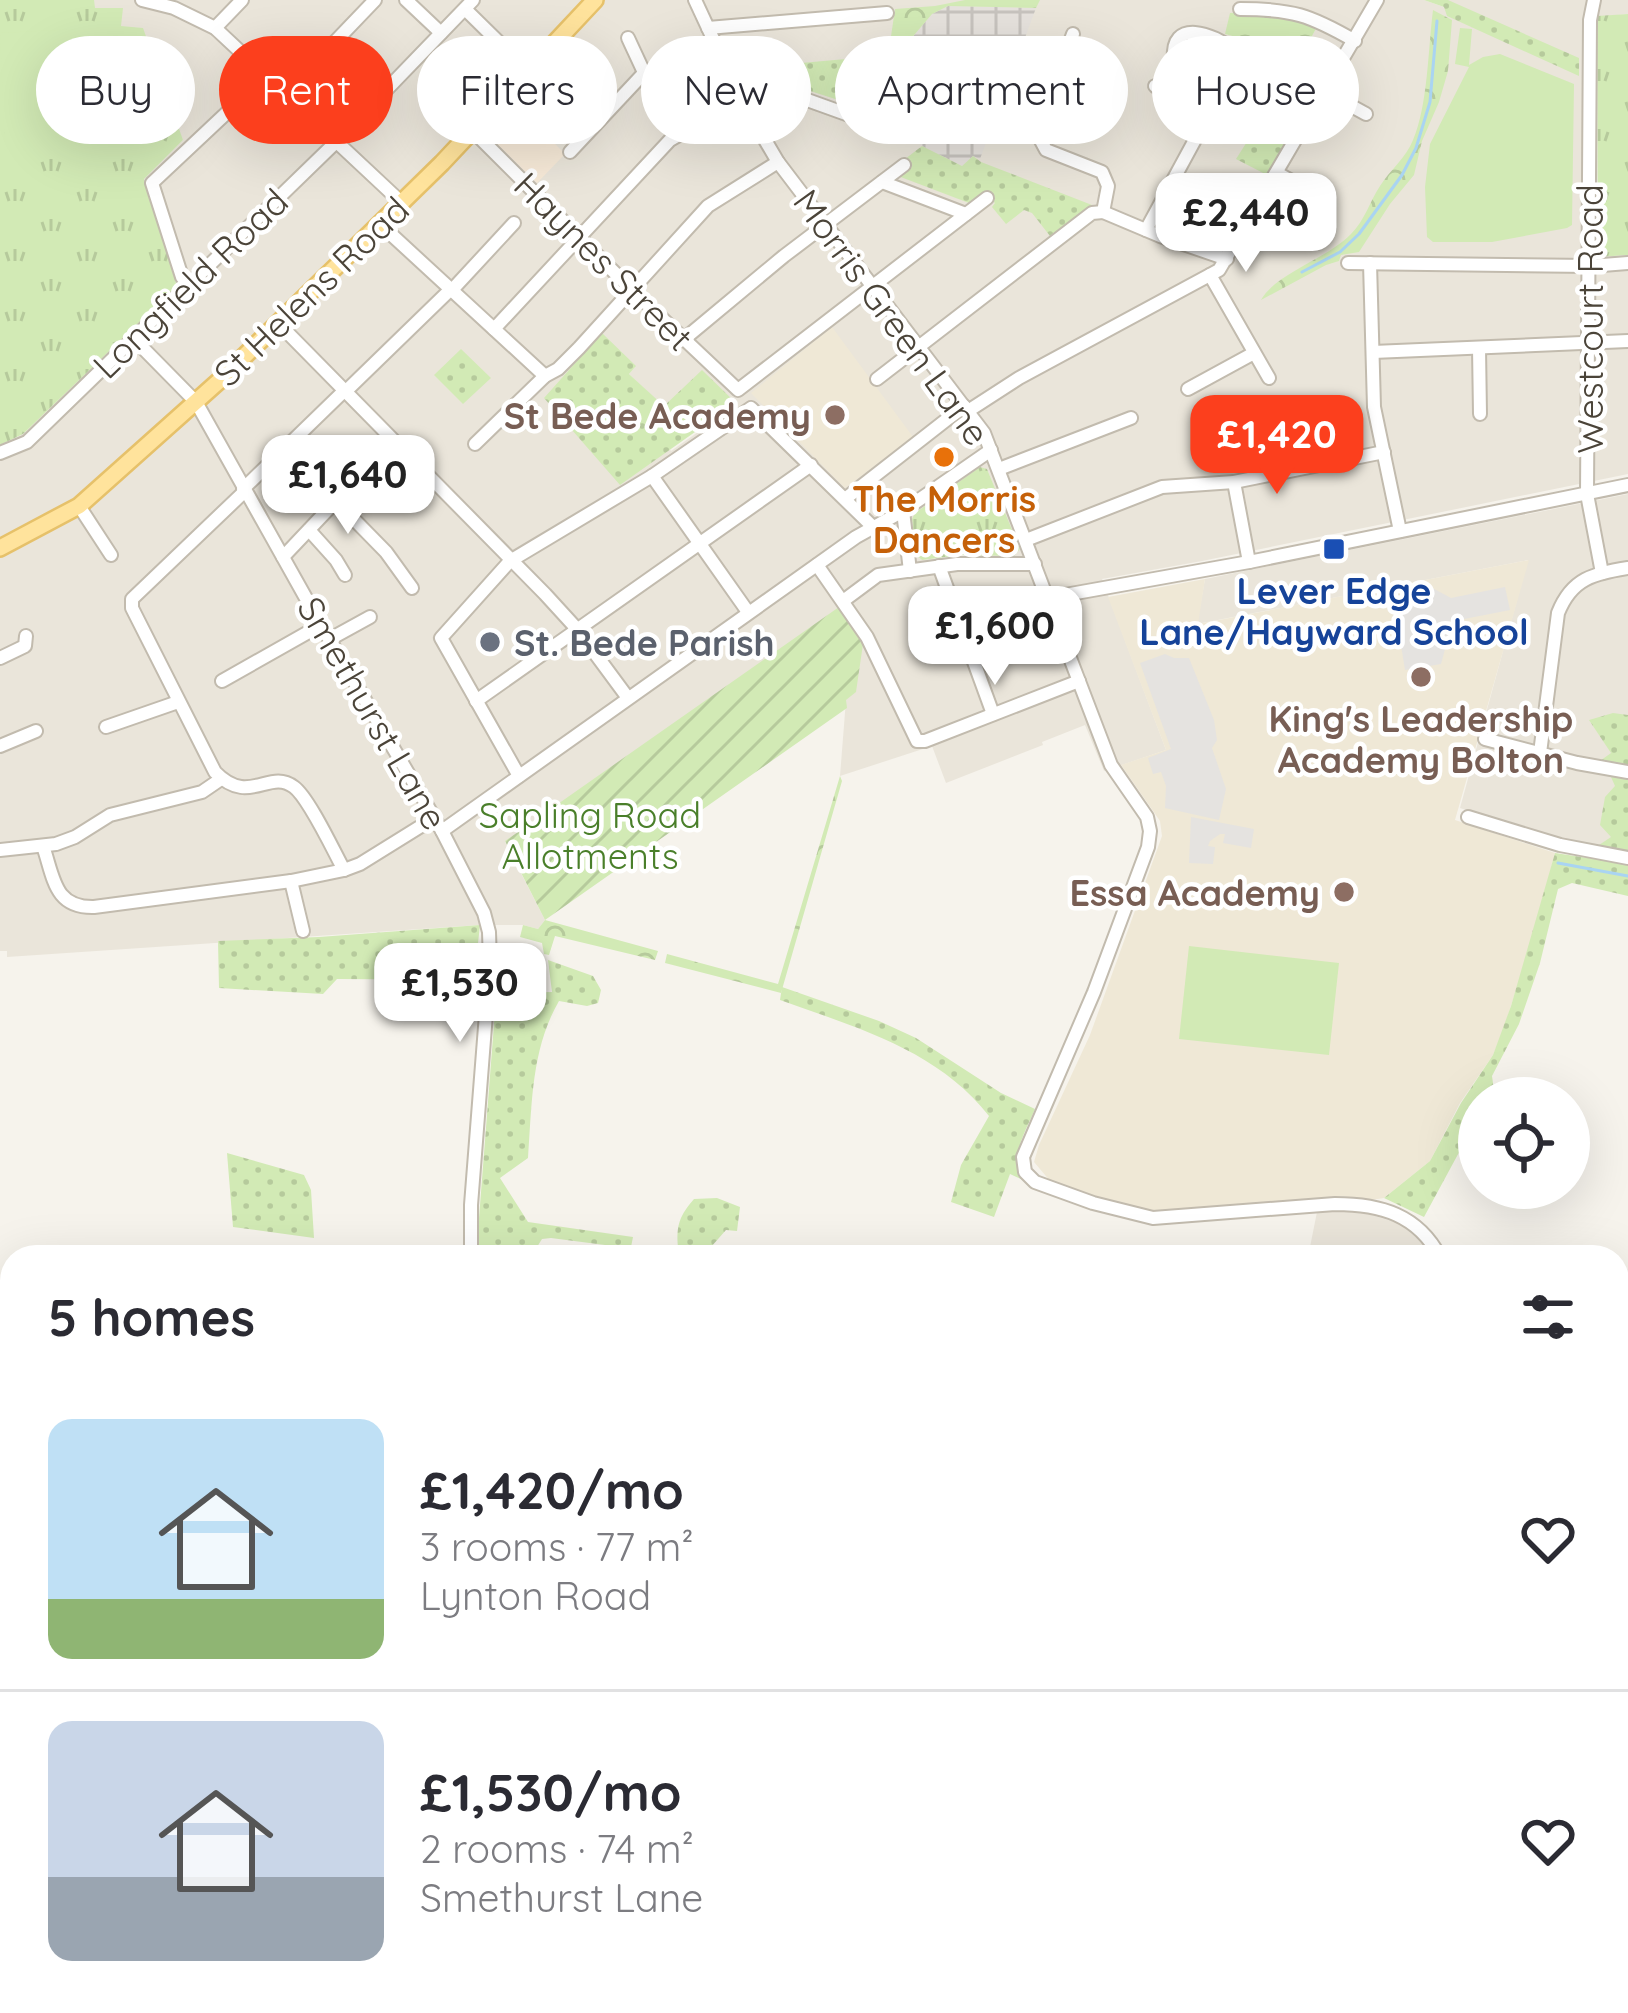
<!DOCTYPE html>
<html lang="en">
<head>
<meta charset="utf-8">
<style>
	body { margin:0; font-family:Quicksand,sans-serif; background:#f2f2f3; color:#2b2b33; height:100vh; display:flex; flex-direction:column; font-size:45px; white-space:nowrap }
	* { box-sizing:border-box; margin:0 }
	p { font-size:39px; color:#7c7c81 }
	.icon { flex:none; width:66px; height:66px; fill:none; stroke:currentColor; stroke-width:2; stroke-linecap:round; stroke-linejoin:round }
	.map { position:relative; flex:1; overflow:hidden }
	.drawer { position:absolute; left:0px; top:1245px; width:1629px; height:768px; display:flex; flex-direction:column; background:#fff; border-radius:36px 36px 0 0; box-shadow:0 12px 48px #0002 }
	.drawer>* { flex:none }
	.guide { position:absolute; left:36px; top:36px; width:1557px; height:108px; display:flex; gap:24px }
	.tools { position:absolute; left:1458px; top:1077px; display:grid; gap:24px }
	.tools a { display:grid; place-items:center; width:132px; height:132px; border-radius:50%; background:#fff; box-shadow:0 12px 48px #0002; font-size:60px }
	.price { position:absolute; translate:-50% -102px; padding:0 27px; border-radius:24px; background:#fff; color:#222; font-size:39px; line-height:78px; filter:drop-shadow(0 3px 6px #0008) }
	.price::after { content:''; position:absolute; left:50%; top:72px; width:36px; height:27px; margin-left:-18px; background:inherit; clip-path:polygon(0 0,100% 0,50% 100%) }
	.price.on { background:#fc3f1d; color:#fff }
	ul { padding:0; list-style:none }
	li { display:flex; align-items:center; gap:36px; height:300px; padding:0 48px }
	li+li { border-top:3px solid #e1e1e2 }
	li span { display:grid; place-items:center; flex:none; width:336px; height:240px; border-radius:24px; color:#555 }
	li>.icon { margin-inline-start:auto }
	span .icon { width:144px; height:144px; fill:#fffc; stroke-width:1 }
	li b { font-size:51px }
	h2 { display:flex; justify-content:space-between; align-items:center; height:144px; padding:0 48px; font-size:51px }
	.pill { padding:0 42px; border-radius:54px; background:#fff; box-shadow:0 12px 48px #0002; font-size:42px; line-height:108px }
	.pill.on { background:#fc3f1d; color:#fff }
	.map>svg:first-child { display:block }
</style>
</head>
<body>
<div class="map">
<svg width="1628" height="2013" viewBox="0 0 1628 2013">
	<defs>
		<pattern id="industrial-grid" width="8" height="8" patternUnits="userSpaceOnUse" patternTransform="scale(3)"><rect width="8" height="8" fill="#e6e2dd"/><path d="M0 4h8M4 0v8" fill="none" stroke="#c7c3be"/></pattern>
		<pattern id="grass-dots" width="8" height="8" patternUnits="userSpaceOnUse" patternTransform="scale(3)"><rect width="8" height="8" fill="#d2eab5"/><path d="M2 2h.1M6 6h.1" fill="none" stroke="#b6ca9c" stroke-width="1.8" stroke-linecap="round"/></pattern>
		<pattern id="forest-crowns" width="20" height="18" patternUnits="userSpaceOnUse" patternTransform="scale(3)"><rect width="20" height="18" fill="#d2eab5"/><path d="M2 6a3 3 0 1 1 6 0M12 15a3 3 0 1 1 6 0" fill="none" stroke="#b6ca9c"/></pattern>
		<pattern id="park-tufts" width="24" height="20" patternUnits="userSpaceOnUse" patternTransform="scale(3)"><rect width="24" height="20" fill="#d2eab5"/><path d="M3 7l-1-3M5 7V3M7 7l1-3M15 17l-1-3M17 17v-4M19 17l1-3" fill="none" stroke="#b6ca9c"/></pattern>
		<pattern id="garden-furrows" width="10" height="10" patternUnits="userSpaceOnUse" patternTransform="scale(3)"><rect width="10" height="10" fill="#d2eab5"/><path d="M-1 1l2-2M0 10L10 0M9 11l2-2" fill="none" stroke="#b6ca9c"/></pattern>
	</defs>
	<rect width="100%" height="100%" fill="#f6f3ec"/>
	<!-- residential -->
	<g fill="#eae5da" fill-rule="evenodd">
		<path d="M94,0H1424L1444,7L1447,0H1628V14L1597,17L1598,257L1628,255V474L1202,561L1102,579L1166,750L1104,771L1085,725L1042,742L1043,745L946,783L932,746L840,776L846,700L505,842L545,920L538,929L523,925H480L7,957V951H0V445L23,434L177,286L144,178L183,140L121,26L94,8ZM1318,25L1300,57L1292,53L1264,109H1260L1280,49L1225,34ZM601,333L635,367L629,374L664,407L736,403L735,406L671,451ZM979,468L987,469L1019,550L922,560L916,555Z"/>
		<polygon points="1628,494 1628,855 1553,839 1460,808 1528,560 1197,624 1205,579"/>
		<polygon points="1358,1211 1408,1226 1423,1237 1434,1257 1308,1257 1317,1212"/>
	</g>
	<!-- commercial -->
	<polygon fill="#f7ead8" points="543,70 569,95 538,127 565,154 537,183 484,131"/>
	<!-- industrial -->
	<polygon fill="url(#industrial-grid)" points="948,6 1036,8 980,159 973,156 962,166 922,146 902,128 880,119 908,82 908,65 898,54 932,14"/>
	<!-- education -->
	<g fill="#efe8d6">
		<polygon points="832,327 913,437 845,488 751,393"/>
		<polygon points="1529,560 1455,820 1555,853 1535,930 1503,1031 1493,1055 1460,1103 1430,1161 1384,1198 1371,1200 1341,1196 1156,1213 1080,1193 1051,1182 1034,1162 1039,1145 1090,1035 1162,836 1160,821 1121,765 1166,750 1108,597 1205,579 1198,624"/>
	</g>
	<!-- grass -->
	<g fill="url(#grass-dots)">
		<polygon points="1424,0 1448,0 1579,58 1579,76 1447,16 1444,7"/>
		<polygon points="879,56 860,100 854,105 782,82 771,70 779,65"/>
		<polygon points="1257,126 1289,138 1267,175 1236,159"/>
		<polygon points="922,146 962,166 973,156 981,162 1092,205 1050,236 1032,213 1024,210 1006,224 992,207 995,203 984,192 969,203 898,176 910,167 905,159"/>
		<polygon points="602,333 636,366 629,374 664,406 702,370 736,403 620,485 544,398"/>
		<polygon points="461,349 491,378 463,404 434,375"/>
		<polygon points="1613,713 1628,715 1628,856 1590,851 1611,837 1600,825 1605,797 1615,786 1607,768 1593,766 1611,753 1589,720"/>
		<polygon points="1555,853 1628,864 1628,896 1572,883 1558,889 1540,963 1519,1024 1492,1076 1495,1098 1479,1098 1479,1122 1476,1121 1424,1217 1384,1198 1430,1161 1461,1103 1493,1055 1511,1006"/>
		<polygon points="480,925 474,980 337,979 323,994 219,988 218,941 319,937"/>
		<path d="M548,960L593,976L601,990L598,1003L587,1006L559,1001C531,1049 532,1105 528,1158L500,1178L528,1222L633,1237L629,1257H611L605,1245L551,1238L542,1239L537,1247L536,1257H476L495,1011L513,993L552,992Z"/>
		<path d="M782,987L879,1021L916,1038L1001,1093L1035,1109C1026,1131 1008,1158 1023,1180L1010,1174L994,1217L951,1202L961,1165L989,1116C938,1050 855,1027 780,1000Z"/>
		<polygon points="227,1153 304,1175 311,1190 314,1238 233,1227"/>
		<path d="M717,1198L740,1207L737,1231L726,1230L711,1247L683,1251L678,1247C676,1225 680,1215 694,1199Z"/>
		<polygon points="226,2001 376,2001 373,2013 226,2013"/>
	</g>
	<!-- forest -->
	<g fill="url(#forest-crowns)">
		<polygon points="965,0 1040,0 1036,8 948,6 932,14 898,54 875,64 879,56 889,50 895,9 935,6"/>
		<path d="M1433,10L1452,20L1448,71L1439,102L1422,141L1414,175L1390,204L1359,252L1341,255L1339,261L1326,265L1261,300C1276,273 1327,259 1351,234C1365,220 1370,201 1380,186C1390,170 1406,158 1413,140C1428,105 1428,49 1433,10Z"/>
		<polygon points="1273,11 1318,25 1300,58 1292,54 1263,110 1260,109 1279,49 1225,34 1230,13"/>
		<polygon points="840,776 842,781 781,993 665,963 667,954 778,984"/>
		<polygon points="545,920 658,951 655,960 555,936 549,955 544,954 542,943 520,937 523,925 538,929"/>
	</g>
	<!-- park -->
	<g fill="url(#park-tufts)">
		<polygon points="0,0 94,0 95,8 123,8 121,26 143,28 183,140 144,179 177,286 23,434 0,445"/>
		<polygon points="1628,14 1628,255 1598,257 1597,16"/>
		<polygon points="980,467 987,469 1020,549 1014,556 962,555 922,560 916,555 912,519 915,513"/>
	</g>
	<!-- garden -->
	<polygon fill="url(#garden-furrows)" points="839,607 863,644 856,692 846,700 847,708 545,920 505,841"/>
	<!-- pitch -->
	<g fill="#d2eab5">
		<polygon points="1460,28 1472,29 1469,65 1483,57 1500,54 1574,84 1572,225 1567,228 1492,242 1433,242 1427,237 1425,187 1430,144 1469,67 1455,64"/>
		<polygon points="75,29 80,148 5,151 0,33"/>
		<polygon points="1189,946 1339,963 1329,1055 1179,1039"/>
	</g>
	<!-- parking -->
	<g fill="#e5e3e0">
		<polygon points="1423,583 1451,598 1505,587 1510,610 1449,622 1448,638 1441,664 1405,670 1399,633 1404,600 1408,585"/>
		<polygon points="1165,654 1174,658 1189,658 1214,720 1217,740 1212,748 1226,789 1219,820 1165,808 1166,786 1161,772 1153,774 1148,758 1171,749 1140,663"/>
		<polygon points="1191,817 1254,829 1251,848 1223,843 1225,834 1220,834 1210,841 1208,846 1215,847 1213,864 1189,863"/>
	</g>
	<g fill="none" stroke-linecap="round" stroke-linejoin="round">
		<!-- stream -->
		<g stroke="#a9d4f2" stroke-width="3">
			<polyline points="1302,272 1340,252 1359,234 1402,175 1416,148 1430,102 1437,21"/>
			<polyline points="1558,863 1628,876"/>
		</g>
		<defs>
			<g id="minor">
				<polyline points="142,0 174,8 215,28 402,203"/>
				<polyline points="406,0 441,33"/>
				<path d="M695,0L741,99L778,162L984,433L1111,765L1147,817L1150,831L1148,847L1094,992L1023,1157L1025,1172L1035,1182L1093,1203L1153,1218L1335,1204C1381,1204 1418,1215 1440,1257"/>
				<polyline points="1594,0 1590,20 1587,494 1602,573"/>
				<polyline points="465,9 528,71"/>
				<path d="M1240,9C1292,9 1310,15 1355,41"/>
				<polyline points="215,28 242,0"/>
				<polyline points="708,28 887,13"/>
				<polyline points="1073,34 1041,120 1039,137 1046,150 1102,172 1108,186 1103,212"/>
				<polyline points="628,38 674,137"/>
				<polyline points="729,74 745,69 758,71 785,92 899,133"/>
				<polyline points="1155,86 1206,120"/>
				<polyline points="1324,91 1366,114"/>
				<polyline points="285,94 375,0"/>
				<polyline points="1216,101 1300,133"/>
				<polyline points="860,119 878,84 890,74"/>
				<polyline points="472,130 631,289 738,390 987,198"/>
				<polyline points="570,152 644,73"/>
				<polyline points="1277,173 1319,196"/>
				<polyline points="882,182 966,214"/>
				<polyline points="1315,204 1324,188"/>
				<polyline points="1103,212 1160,236 1227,259"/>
				<polyline points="381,225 545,376"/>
				<path d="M1146,230L1216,101L1234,50C1214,34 1170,17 1174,60"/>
				<polyline points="1348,263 1590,266 1628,263"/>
				<polyline points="1370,263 1374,407 1400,531"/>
				<polyline points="1210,275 1269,378"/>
				<polyline points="188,285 182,277 152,183 267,75"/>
				<polyline points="452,290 514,223"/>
				<polyline points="279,324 545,594 577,629 628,698"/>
				<polyline points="494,329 670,140 741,99"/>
				<polyline points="133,338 196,402 321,625 442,831 484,913 489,932 490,963 471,1205 471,1257"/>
				<polyline points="683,340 784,256 904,165"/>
				<polyline points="1479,348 1480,414"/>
				<polyline points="1373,352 1628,341"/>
				<polyline points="877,379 1092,213 1103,212"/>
				<polyline points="1188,389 1254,353"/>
				<polyline points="345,392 451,289"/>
				<polyline points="968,411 1019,378 1219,270 1377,0"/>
				<polyline points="475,444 545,376 558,369 579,348 708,206 778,162"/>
				<polyline points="0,453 27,442 336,142 473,0"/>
				<polyline points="999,469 1131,418"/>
				<polyline points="652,476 748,612"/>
				<polyline points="1234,482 1249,562"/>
				<polyline points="243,489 344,391"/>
				<path d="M245,491L132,599V608L215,772C249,807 269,768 294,787C309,798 334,852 344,870"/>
				<polyline points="845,499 964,406"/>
				<polyline points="79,506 111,555"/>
				<polyline points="903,511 910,571"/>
				<polyline points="309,530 336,560 345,575"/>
				<polyline points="1026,540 1162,487 1234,482 1384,452"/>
				<polyline points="283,557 336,501 386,552 412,588"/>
				<polyline points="817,565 867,637 917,741 925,741 1079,681"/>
				<polyline points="939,566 993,714"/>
				<polyline points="1048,598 1249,562 1628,485"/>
				<polyline points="843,601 878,575 957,564 1035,564"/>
				<polyline points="330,639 370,617"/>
				<polyline points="0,658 25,646 26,636"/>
				<polyline points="222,681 321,625"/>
				<polyline points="476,701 811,465"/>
				<polyline points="106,727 178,702"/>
				<polyline points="1485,739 1577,763 1628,772"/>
				<polyline points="0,746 36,731"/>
				<path d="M1540,753L1558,613C1572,578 1593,574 1628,568"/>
				<polyline points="519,776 441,638 510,561 652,476 751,408 873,527"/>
				<polyline points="1468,817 1560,845 1628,858"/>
				<polyline points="442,831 856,537 903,511 991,450"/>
				<path d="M43,846C54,878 54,908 94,907L291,881L344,870L360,864L434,818"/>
				<polyline points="0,850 56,844 75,837 110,815 202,792 221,779"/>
				<polyline points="291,881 303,931"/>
				<polyline points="831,2013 831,2001"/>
			</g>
			<g id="major">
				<polyline points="0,548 79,506 219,381 442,163 595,0"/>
				<polyline points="0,1884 12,1883"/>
				<polyline points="1617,1920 1628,1922"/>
			</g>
		</defs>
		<!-- minor casing -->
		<use href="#minor" stroke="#c2bbae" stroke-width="16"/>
		<!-- major casing -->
		<use href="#major" stroke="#e6c16a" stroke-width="20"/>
		<!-- minor -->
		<use href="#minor" stroke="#fff" stroke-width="12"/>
		<!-- major -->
		<use href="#major" stroke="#ffe39c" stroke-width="15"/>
	</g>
	<!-- markers -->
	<g fill="#8d6e63" stroke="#fff" stroke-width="4.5">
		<circle cx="835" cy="415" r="12"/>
		<circle cx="1421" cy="677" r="12"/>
		<circle cx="1344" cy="892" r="12"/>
	</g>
	<circle fill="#e8710a" stroke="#fff" stroke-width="4.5" cx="944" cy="457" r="12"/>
	<rect fill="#1a4fb4" stroke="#fff" stroke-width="4.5" x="1322" y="537" width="24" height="24" rx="6"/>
	<circle fill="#6b7280" stroke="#fff" stroke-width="4.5" cx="490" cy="642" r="12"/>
	<g text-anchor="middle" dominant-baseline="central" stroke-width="9" stroke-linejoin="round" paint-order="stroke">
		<!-- street labels -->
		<g font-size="36" fill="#4b4439" stroke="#fff">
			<text transform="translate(604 261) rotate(45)">Haynes Street</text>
			<text transform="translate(190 283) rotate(-44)">Longfield Road</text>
			<text transform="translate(311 291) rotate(-44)">St Helens Road</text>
			<text transform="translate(892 317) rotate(54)">Morris Green Lane</text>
			<text transform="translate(1589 319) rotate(-90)">Westcourt Road</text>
			<text transform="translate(373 713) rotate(60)">Smethurst Lane</text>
		</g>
		<!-- education labels -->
		<g font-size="36" font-weight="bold" fill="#785e54" stroke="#fff" text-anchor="end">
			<text x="811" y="415">St Bede Academy</text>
			<text x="1421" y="718" text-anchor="middle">King's Leadership<tspan x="1421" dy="41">Academy Bolton</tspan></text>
			<text x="1320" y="892">Essa Academy</text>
		</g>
		<!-- food labels -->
		<g font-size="36" font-weight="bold" fill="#c56008" stroke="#fff">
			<text x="944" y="498">The Morris<tspan x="944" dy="41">Dancers</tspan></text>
		</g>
		<!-- transit labels -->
		<g font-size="36" font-weight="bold" fill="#164399" stroke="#fff">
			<text x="1334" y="590">Lever Edge<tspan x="1334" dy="41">Lane/Hayward School</tspan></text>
		</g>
		<!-- worship labels -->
		<g font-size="36" font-weight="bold" fill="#5b616d" stroke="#fff" text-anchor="start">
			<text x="514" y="642">St. Bede Parish</text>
		</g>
		<!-- park labels -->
		<g font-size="36" fill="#4a7f2a" stroke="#fff">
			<text x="590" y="814">Sapling Road<tspan x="590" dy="41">Allotments</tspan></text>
		</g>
	</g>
</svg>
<div class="tools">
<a><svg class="icon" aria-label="locate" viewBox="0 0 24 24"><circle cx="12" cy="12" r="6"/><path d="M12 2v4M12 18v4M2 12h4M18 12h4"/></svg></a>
</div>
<b class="price" style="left:1246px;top:275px">£2,440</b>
<b class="price on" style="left:1277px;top:497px">£1,420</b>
<b class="price" style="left:348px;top:537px">£1,640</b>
<b class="price" style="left:995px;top:688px">£1,600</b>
<b class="price" style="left:460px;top:1045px">£1,530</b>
<div class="guide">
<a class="pill">Buy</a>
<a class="pill on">Rent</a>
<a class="pill">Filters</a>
<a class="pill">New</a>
<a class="pill">Apartment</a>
<a class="pill">House</a>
</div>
<section class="drawer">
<h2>5 homes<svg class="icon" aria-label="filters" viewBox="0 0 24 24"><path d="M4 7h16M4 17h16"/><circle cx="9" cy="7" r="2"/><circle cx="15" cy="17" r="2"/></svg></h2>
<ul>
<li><span style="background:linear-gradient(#bfe0f5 75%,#8fb573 0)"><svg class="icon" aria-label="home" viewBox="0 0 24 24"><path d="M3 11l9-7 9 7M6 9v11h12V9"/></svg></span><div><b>£1,420/mo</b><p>3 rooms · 77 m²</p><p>Lynton Road</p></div><svg class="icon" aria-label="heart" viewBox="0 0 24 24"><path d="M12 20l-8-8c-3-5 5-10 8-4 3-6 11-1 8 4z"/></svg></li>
<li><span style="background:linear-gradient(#c9d6e8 65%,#9aa5b1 0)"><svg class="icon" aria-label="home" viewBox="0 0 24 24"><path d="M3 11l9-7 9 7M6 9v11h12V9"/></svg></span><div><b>£1,530/mo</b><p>2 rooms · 74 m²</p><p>Smethurst Lane</p></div><svg class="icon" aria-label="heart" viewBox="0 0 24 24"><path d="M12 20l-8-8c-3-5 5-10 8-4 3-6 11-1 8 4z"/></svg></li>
</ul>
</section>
</div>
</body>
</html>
